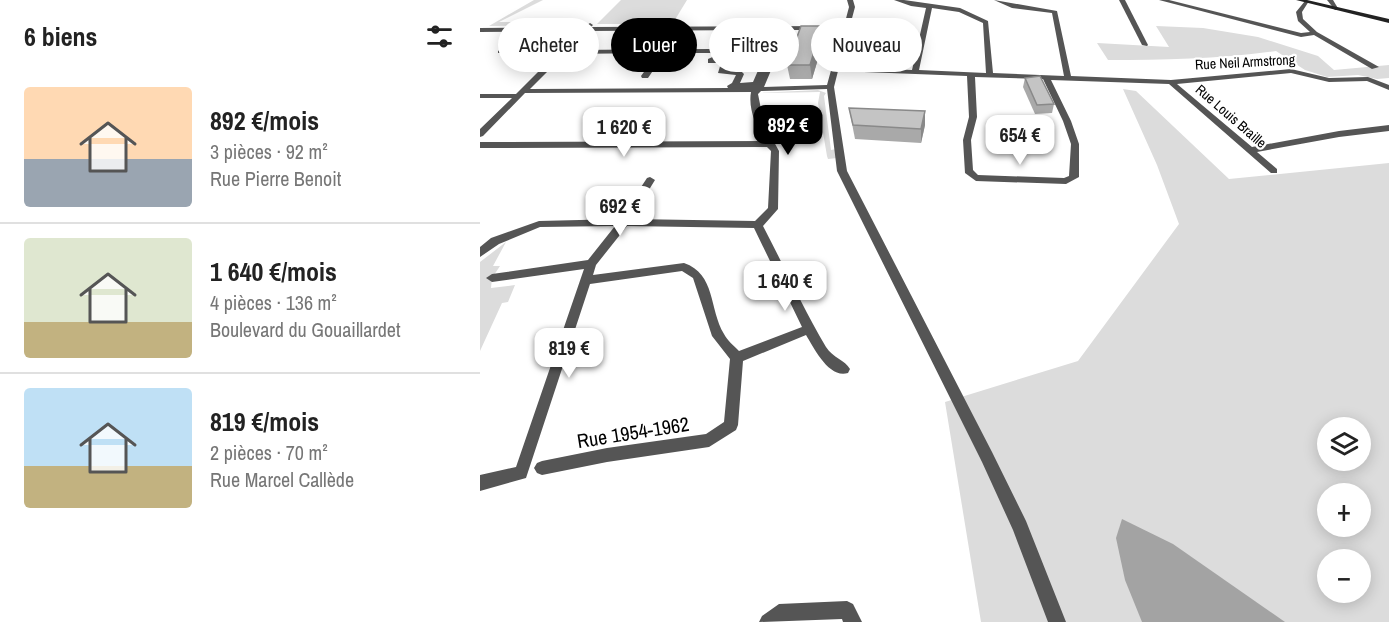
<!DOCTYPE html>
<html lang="fr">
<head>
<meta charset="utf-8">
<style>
	body { margin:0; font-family:"Archivo Narrow",sans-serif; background:#f2f2f2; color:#222; height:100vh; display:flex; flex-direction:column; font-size:22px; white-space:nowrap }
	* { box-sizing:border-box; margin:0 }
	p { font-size:20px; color:#767676 }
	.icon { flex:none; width:33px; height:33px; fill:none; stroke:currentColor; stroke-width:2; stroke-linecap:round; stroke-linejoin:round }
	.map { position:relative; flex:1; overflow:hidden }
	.panel { display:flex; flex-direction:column; background:#fff; width:480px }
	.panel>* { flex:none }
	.guide { position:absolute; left:18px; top:18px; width:570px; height:54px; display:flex; gap:12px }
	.fabs { position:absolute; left:837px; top:417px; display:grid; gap:12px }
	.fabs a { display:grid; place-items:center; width:54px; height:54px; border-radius:50%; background:#fff; box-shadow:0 3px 15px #0003; font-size:30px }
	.price { position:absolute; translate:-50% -51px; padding:0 14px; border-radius:12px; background:#fff; color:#222; font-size:20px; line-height:39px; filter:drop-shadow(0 2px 3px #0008) }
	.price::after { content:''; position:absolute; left:50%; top:36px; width:18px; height:14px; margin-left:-9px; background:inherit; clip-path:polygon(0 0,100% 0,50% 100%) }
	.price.current { background:#000; color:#fff }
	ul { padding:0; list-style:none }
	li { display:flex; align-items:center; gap:18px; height:150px; padding:0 24px }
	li+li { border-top:2px solid #e0e0e0 }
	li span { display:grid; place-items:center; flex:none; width:168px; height:120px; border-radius:6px; color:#555 }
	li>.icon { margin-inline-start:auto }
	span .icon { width:72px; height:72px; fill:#fffc; stroke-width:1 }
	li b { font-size:26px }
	h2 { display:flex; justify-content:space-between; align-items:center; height:72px; padding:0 24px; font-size:26px }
	.pill { padding:0 21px; border-radius:27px; background:#fff; box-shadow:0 3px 15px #0003; font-size:21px; line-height:54px }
	.pill.current { background:#000; color:#fff }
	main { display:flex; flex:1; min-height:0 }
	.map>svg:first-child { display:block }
</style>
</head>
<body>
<main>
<section class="panel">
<h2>6 biens<svg class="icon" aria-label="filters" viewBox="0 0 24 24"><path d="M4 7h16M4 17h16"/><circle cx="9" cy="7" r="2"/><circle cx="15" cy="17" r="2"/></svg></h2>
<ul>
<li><span style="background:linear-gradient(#ffd9b3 60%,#9aa5b1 0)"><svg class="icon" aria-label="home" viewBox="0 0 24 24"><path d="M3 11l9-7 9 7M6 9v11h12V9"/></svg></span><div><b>892 €/mois</b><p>3 pièces · 92 m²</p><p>Rue Pierre Benoit</p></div></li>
<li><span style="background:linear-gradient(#dfe7d0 70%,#c2b280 0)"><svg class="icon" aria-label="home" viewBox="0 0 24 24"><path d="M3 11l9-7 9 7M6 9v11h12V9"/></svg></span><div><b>1 640 €/mois</b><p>4 pièces · 136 m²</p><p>Boulevard du Gouaillardet</p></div></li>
<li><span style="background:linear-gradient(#bfe0f5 65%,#c2b280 0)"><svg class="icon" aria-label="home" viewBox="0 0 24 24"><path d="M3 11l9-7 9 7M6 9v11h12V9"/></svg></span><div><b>819 €/mois</b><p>2 pièces · 70 m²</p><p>Rue Marcel Callède</p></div></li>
</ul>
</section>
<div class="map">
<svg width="909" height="622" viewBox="0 0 909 622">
	<rect width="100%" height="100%" fill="#fff"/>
	<!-- green -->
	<g fill="#dcdcdc" fill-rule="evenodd">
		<polygon points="54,0 63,0 19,22 76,22 73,25 9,26"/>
		<polygon points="141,0 207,0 193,23 153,24 155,22 152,22 150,24 117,24"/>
		<polygon points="379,19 402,21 410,27 436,28 435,34 408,33 398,38 374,40"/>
		<path d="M676,26L723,28L778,37L838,56L854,70L909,65V78L897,79L878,75L847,77L825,70L796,51C740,59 684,60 628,60L617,43L689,47Z"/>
		<path d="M643,89L656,91L749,179L909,163V622H501L465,402L598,361L699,224L677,165ZM848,428H880V460H848ZM848,494H880V526H848ZM848,560H880V592H848Z"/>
		<polygon points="338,90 346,93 344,96 351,150 356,149 357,158 348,159 347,156 338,103 340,92 279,93"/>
		<polygon points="26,242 13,266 20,266 12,278 11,288 35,285 28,302 22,303 0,351 0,262"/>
	</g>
	<!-- water -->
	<polygon fill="#a3a3a3" points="642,519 693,544 805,622 662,622 645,580 636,538"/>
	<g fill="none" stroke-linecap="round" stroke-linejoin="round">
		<!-- street -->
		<g fill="#555" fill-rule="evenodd">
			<path d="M367,0H373L375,7L359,67L432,70L446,8L431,6L414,0H424L480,8L508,21L513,73L584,76L572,13L532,8L514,0L577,11L591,76L691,80L811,69L849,78L888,77L909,85V90L887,81L849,82L811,73L697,84L772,147L859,131L909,125V131L859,137L777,152L797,169V173H791L689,84L571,80L591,121L599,144V177L586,184L496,181L485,173L483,140L489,117L487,76L358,71L354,87L367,171L512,452L546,521L586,622H568L533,530L502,462L357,171L347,89L281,91L278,94L284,124L299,151L298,209L283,226C304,266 323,308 346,347C353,358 365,360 370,369L368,373C349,379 334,348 326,335L263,361L258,425L256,430L229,447L127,462L62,475L57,473L54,468L57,463L62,461L127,448L226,434L244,422L250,359L232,336L213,278L202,271L110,284L46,478L0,491V475L36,467L104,269L12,282L6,278L12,274L108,260L135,226L60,227L19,244L0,257V247L11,238L59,221L140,219L167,178L170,177L175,180L151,219L275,221L288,208L291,151L287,147L0,148V142L284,141C276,127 268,108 271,92L45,93L3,136L0,137V129L32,98H0V94H36L83,47L55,40H39L27,50L29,52L28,53H18V51L42,32L45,34L44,36H55L87,44L100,31L0,32V28L104,27L110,23L113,25L111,27L364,26L369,7ZM452,8L479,12L503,23L506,73L439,70ZM302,30L289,58H259L231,49L89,50L92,48L107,31ZM308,30H362L347,85L284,87ZM178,53L161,76L162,78H168L185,53H230L237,55L228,59V63H241L238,73L256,75L252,83L247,86L248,88L50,89L85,54ZM248,64L280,66L273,82L260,83L264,74L259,69H246ZM495,77L563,79L583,121L591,144L589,176L584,178L498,175L493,170L491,140L497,117ZM147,226L274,228L322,327L259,351C254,346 247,340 244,334C229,309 236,274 204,263L113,275L116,265Z"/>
			<polygon points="639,0 645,0 668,45 667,46 662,45"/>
			<polygon points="679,0 689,0 821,33 830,32 818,21 816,12 825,1 829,1 822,12 823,19 837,32 899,67 892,69 834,35 821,37"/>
			<polygon points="847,0 853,0 859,10 855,10"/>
			<polygon points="367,601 373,604 382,622 363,622 362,619 279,622 282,616 299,604"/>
		</g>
		<!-- secondary -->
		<polygon fill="#222" fill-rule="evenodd" points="816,0 827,0 909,19 909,23"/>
	</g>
	<!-- wall -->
	<g fill="#a9a9a9">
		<polygon points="344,39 332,79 310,79 307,65"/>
		<polygon points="545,78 574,104 572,113 555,114 543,87"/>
		<polygon points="369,108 445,125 441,143 375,139"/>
	</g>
	<!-- shaded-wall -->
	<g fill="#898989">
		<polygon points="342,26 344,39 332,79 330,65"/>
		<polygon points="445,111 445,125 441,143 441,129"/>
	</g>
	<!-- building -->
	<g fill="#c4c4c4" stroke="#898989" stroke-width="1.5">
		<polygon points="321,26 342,26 330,65 307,65"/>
		<polygon points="560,76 574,104 557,105 545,78"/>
		<polygon points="369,108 445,111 441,129 373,125"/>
	</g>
	<g text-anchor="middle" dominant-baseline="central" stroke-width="4.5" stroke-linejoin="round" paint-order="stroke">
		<!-- far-street labels -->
		<g font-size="14" fill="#000" stroke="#fff">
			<text transform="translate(765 62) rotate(-3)">Rue Neil Armstrong</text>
			<text transform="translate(751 116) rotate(41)">Rue Louis Braille</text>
		</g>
		<!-- near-street labels -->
		<g font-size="20" fill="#000" stroke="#fff">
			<text transform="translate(153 432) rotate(-9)">Rue 1954-1962</text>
		</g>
	</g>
</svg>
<div class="fabs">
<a><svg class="icon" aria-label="layers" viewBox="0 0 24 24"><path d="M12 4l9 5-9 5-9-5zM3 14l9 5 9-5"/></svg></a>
<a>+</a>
<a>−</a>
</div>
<b class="price current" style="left:308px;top:156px">892 €</b>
<b class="price" style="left:144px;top:158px">1 620 €</b>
<b class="price" style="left:540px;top:166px">654 €</b>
<b class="price" style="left:140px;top:237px">692 €</b>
<b class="price" style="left:305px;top:312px">1 640 €</b>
<b class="price" style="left:89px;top:379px">819 €</b>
<div class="guide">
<a class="pill">Acheter</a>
<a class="pill current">Louer</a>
<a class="pill">Filtres</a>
<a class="pill">Nouveau</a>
</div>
</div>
</main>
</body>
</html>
